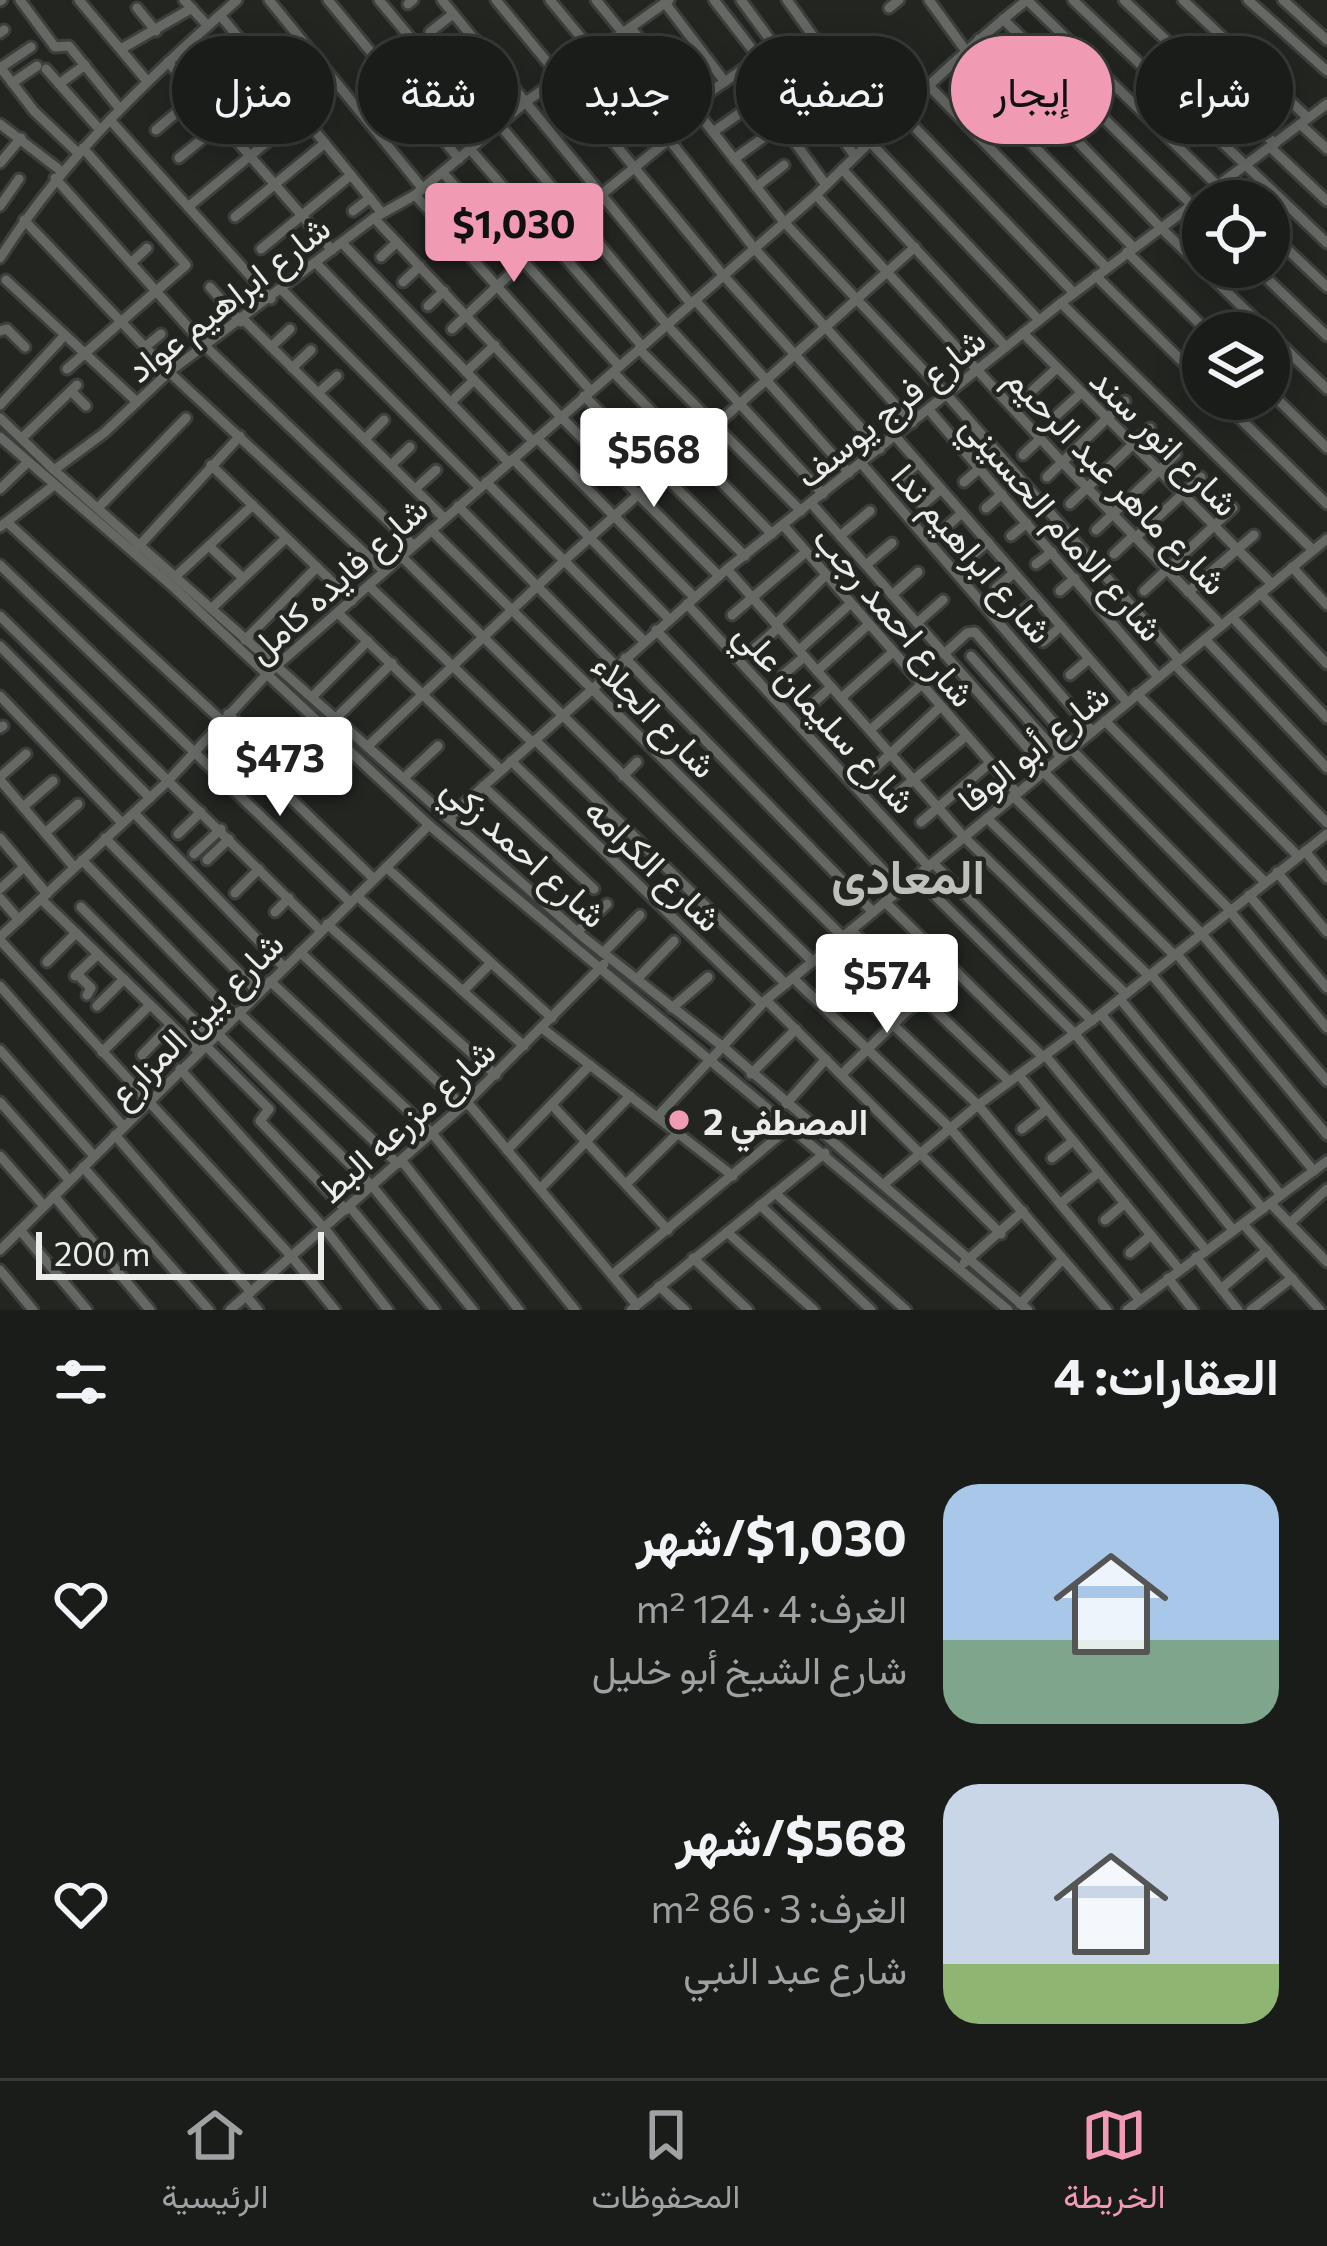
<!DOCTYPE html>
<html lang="ar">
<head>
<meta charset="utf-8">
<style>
	body { margin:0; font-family:Commissioner,Vazirmatn,sans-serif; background:#272926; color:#f1f3f6; direction:rtl; height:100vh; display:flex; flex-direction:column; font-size:45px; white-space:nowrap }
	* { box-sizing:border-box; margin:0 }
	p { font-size:39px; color:#9fa1a2 }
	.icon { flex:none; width:66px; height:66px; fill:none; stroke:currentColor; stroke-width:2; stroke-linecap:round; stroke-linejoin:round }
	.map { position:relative; height:1310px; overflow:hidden; direction:ltr }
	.details { display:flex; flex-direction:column; background:#1a1c19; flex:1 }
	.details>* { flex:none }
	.hud { position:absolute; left:36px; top:36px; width:1257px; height:108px; direction:rtl; display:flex; gap:24px }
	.controls { position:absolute; left:1182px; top:180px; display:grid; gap:24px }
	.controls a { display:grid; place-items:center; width:108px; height:108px; border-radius:50%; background:#1a1c19; box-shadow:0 6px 30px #0003,0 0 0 3px #383a38; font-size:60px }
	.scale { position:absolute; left:36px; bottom:30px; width:288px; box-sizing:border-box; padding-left:12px; border:6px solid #ecedeb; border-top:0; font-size:33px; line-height:42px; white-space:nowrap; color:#ecedeb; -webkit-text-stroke:9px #232521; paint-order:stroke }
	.price { position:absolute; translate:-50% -102px; padding:0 27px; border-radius:12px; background:#fff; color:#222; font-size:39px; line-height:78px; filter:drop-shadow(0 3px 6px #0008) }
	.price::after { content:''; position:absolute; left:50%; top:72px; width:36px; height:27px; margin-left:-18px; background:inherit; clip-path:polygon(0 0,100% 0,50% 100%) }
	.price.current { background:#f19ab3; color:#111 }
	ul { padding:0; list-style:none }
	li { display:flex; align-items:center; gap:36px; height:300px; padding:0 48px }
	li span { display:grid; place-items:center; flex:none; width:336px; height:240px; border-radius:36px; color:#555 }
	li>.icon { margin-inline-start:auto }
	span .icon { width:144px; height:144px; fill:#fffc; stroke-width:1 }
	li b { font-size:51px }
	h2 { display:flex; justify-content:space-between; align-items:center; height:144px; padding:0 48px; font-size:51px }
	.tag { padding:0 42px; border-radius:54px; background:#1a1c19; box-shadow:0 6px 30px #0003,0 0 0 3px #383a38; font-size:42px; line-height:108px }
	.tag.current { background:#f19ab3; color:#111 }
	.menu { display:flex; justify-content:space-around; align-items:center; height:168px; border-top:3px solid #383a38; background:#1a1c19; font-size:33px; color:#9fa1a2 }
	.menu a { display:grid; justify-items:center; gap:6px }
	.menu .current { color:#f19ab3 }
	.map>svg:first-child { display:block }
</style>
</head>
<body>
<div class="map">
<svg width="1327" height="1310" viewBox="0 0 1327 1310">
	<rect width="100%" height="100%" fill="#232521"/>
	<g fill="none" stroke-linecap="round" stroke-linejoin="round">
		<defs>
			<g id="minor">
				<polyline points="20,0 55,47 69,46 120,109"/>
				<polyline points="79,0 147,81"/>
				<polyline points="184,0 208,26"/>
				<polyline points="269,0 423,189"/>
				<polyline points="328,0 459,159"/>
				<polyline points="379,0 489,132"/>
				<polyline points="442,0 691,304"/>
				<polyline points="496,0 723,275 880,449"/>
				<polyline points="550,0 594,53"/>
				<polyline points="596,0 623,33"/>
				<polyline points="714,0 759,58"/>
				<polyline points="741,0 855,156"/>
				<polyline points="787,0 881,131"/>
				<polyline points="929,0 966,51"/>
				<polyline points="1027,0 1218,186"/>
				<polyline points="1073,0 1327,243"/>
				<polyline points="1124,0 1275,144"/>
				<polyline points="1183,0 1308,118"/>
				<polyline points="1248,0 1327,71"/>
				<polyline points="1283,0 1327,40"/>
				<polyline points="0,1 2,0"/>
				<polyline points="665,3 725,82"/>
				<polyline points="408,4 413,0"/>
				<polyline points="137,8 156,31"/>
				<polyline points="889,8 899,0"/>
				<polyline points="220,15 382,213"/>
				<polyline points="1003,19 1203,216"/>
				<polyline points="631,28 784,222 947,395 1179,660"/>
				<polyline points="430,32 453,14"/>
				<polyline points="0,33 4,30"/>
				<polyline points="979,39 1160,227 1327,389"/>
				<polyline points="121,49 192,8"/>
				<polyline points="599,50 754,248 912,423"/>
				<polyline points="452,58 476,40"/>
				<polyline points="168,62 332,250"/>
				<polyline points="955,66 1133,247"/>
				<polyline points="0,67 34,111 78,153"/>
				<polyline points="0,68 31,47"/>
				<polyline points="46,69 100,130"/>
				<polyline points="12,83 37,66"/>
				<polyline points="59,84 85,65"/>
				<polyline points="930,87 1107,268"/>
				<polyline points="476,88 500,70"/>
				<polyline points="758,92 826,185"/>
				<polyline points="405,93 422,79"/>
				<polyline points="691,105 775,47"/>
				<polyline points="900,112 1074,293"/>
				<polyline points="110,120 271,299"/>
				<polyline points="0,124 61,171"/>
				<polyline points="499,124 667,325 823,494"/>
				<polyline points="1300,124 1327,149"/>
				<polyline points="156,130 228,69"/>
				<polyline points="435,130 451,116"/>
				<polyline points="713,132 743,111"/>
				<polyline points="870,142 1039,320"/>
				<polyline points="1270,147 1327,201"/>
				<polyline points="470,149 642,346"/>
				<polyline points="179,158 251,99"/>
				<polyline points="734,159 763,138"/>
				<polyline points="0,163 21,138"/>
				<polyline points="842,169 1006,347"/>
				<polyline points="443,173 619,366"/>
				<polyline points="55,178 205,346 413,545"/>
				<polyline points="1220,185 1237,201"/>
				<polyline points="756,187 784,165"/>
				<polyline points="415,195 591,391"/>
				<polyline points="816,195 1062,462 1221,625"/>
				<polyline points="0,206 19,179"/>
				<polyline points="188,207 301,114"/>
				<polyline points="353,211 370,198"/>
				<polyline points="235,217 325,143"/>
				<polyline points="374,218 561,417 719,576"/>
				<polyline points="24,220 169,372 384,571"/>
				<polyline points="1269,232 1327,287"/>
				<polyline points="342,243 533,441"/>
				<polyline points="261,249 351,175"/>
				<polyline points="1127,252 1209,333"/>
				<polyline points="381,257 397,242"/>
				<path d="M0,258C64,158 148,78 237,0"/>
				<polyline points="131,263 147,248"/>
				<polyline points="316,263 509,463"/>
				<polyline points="1255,267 1327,336"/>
				<polyline points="1096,276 1203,382"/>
				<polyline points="6,280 136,401"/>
				<polyline points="403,282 420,266"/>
				<polyline points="210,287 241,322"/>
				<polyline points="282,290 480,488"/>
				<polyline points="695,300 849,473"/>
				<polyline points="1061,303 1313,550"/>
				<polyline points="428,306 444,291"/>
				<polyline points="244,320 444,518"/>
				<polyline points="452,329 548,238 699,115"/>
				<polyline points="0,331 7,329 25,347"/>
				<polyline points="1023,333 1272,584"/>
				<polyline points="145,347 161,334"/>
				<polyline points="271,347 290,329"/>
				<polyline points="639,349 801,511"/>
				<polyline points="292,368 311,350"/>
				<polyline points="67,369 186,265 83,148"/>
				<polyline points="466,372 495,345"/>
				<polyline points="613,372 772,534"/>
				<polyline points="1033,390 1057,368"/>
				<polyline points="71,391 86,406"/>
				<polyline points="1269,391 1327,448"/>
				<polyline points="318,393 337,376"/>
				<polyline points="584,396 745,556"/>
				<polyline points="1220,399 1327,504"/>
				<polyline points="451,402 474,380"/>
				<polyline points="0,405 65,335"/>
				<polyline points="929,410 1158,677"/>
				<polyline points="1057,415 1081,393"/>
				<polyline points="0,418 54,470 583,937 722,1046 1028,1310"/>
				<polyline points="895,436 1127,702"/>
				<polyline points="0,437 170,584 429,825 1008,1310"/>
				<polyline points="22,438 77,385"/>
				<polyline points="537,438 694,597"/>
				<polyline points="365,439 384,420"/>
				<polyline points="1023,455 1040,439"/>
				<polyline points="513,459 669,619"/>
				<polyline points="861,463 1092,731"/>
				<polyline points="211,465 352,601"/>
				<polyline points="391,465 410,447"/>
				<polyline points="54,470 104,433 169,372 374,218 415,195 527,101 669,0"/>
				<polyline points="1047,477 1125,401"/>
				<polyline points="899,479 919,463"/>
				<polyline points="486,482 644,641"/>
				<polyline points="964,482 980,468"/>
				<polyline points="0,489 28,462"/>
				<polyline points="415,489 436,470"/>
				<polyline points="811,503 1046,769"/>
				<polyline points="1070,504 1150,428"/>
				<polyline points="922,505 941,489"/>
				<polyline points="458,506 616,666"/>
				<polyline points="98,508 186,418"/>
				<polyline points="986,508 1002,494"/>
				<polyline points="7,522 222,721"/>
				<polyline points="783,525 1017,793"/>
				<polyline points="0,527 53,486"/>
				<polyline points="944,529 962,513"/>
				<polyline points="431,530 843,937"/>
				<polyline points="1096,530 1176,454"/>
				<polyline points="840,536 870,511"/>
				<polyline points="1011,536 1027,523"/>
				<polyline points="1135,538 1201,477"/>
				<polyline points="209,546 243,578"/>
				<polyline points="138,547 240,436"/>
				<polyline points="1114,554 1133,536"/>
				<polyline points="401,556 813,962"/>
				<polyline points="969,558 988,542"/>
				<polyline points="1036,564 1052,552"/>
				<polyline points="0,565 350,902"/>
				<polyline points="866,565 892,543"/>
				<polyline points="1292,567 1327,605"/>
				<polyline points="727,569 964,837 1126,994"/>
				<polyline points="176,576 253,505"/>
				<polyline points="369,586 532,742"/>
				<polyline points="996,588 1014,573"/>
				<polyline points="1060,591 1075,578"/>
				<polyline points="1144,591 1233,508"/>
				<polyline points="1188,592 1254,535"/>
				<polyline points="1260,593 1327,664"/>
				<polyline points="892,595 918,572"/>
				<polyline points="687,604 928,866"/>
				<polyline points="212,608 286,538"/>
				<polyline points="338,613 501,770"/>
				<polyline points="1019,614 1037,599"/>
				<polyline points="732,615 806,552"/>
				<polyline points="0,616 321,931"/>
				<polyline points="1232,617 1327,718"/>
				<polyline points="917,623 943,600"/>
				<polyline points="776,624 826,575"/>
				<polyline points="656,630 901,889"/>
				<polyline points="1205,639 1327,768"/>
				<polyline points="245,640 317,567"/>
				<polyline points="1043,642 1061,626"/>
				<polyline points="0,646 150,798"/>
				<polyline points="755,648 779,627"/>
				<polyline points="799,650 850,604"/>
				<polyline points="944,654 967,633 975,632 1074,746"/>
				<polyline points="971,656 1061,757"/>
				<polyline points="625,658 873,912"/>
				<polyline points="1174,664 1327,823"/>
				<polyline points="817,671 868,625"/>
				<polyline points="784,674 804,657"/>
				<polyline points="1070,675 1089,659"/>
				<polyline points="1137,694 1298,856"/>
				<polyline points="0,696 122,823"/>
				<polyline points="313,696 368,641"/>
				<polyline points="841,698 892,653"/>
				<polyline points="812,704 831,687"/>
				<polyline points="228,714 280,763"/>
				<polyline points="337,717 392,663"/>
				<polyline points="1105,721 1265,882"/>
				<polyline points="217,727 374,879"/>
				<polyline points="0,728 3,726"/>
				<polyline points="870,730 921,685"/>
				<polyline points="535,740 786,984"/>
				<polyline points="368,746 564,561 915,247"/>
				<polyline points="1071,749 1230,910"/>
				<polyline points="511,761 762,1004"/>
				<polyline points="872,771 940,707"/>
				<polyline points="1043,771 1201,933 1327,1081"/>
				<polyline points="623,776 637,762"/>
				<polyline points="0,777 26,754"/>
				<polyline points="404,778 438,746"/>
				<polyline points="0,780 74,867"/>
				<polyline points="483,786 594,889"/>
				<polyline points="894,796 966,736"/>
				<polyline points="1013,796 1174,955"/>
				<polyline points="23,807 53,781"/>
				<polyline points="134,813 284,967"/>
				<polyline points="448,818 727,569 1061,303 1327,104"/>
				<polyline points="987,818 1149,976"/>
				<polyline points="921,822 990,763"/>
				<polyline points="45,833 78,804"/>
				<polyline points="178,834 201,812"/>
				<polyline points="0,838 47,894"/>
				<polyline points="105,838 258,992"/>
				<polyline points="1305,851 1327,878"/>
				<polyline points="194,854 221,829"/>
				<polyline points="82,860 234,1016"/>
				<polyline points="207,860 229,839"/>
				<polyline points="933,863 1092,1021"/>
				<polyline points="386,867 552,1018"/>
				<polyline points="1277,872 1327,932"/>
				<polyline points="916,877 1075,1034 1233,1230"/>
				<polyline points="0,889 24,867"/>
				<polyline points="235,893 259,869"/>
				<polyline points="1249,895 1327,988"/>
				<polyline points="357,896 524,1046"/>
				<polyline points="0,898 19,920"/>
				<polyline points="41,899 198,1051"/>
				<polyline points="885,902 1043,1057"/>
				<polyline points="81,907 212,1038"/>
				<polyline points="1229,910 1327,1028"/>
				<polyline points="275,912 289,898"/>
				<polyline points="327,924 496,1075"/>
				<polyline points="851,930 1009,1081"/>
				<polyline points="577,932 607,904"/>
				<path d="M0,937L167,782L267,674L816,195C884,128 953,59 1027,0"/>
				<polyline points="0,940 292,1257 335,1310"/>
				<polyline points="300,952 463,1106"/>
				<polyline points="603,953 640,915"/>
				<polyline points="1176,953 1327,1135"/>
				<polyline points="820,956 978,1105 1140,1300"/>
				<polyline points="47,962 76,933"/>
				<polyline points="77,974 91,988 87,995"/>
				<polyline points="1151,974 1314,1171"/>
				<polyline points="75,976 98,954"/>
				<polyline points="793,978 950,1128 1107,1310"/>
				<polyline points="637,979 674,941"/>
				<polyline points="270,981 432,1133 575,1310"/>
				<polyline points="0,986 123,1126"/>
				<polyline points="463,991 491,963"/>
				<polyline points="1120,999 1281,1195"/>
				<polyline points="766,1000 1001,1234"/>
				<polyline points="97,1006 124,979"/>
				<polyline points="672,1008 708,977"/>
				<polyline points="238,1012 398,1164"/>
				<polyline points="1101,1014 1263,1209"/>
				<polyline points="542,1028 733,1176"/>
				<polyline points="217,1033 373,1187 473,1310"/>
				<polyline points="205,1045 269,1109 260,1121 346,1210"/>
				<polyline points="0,1050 94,1156"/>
				<polyline points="102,1052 150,1005"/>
				<polyline points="142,1055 171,1025"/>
				<polyline points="1045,1055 1206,1250"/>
				<polyline points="180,1069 325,1229 388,1310"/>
				<polyline points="751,1074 796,1029"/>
				<polyline points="842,1074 905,1013 958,973"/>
				<polyline points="1019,1075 1179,1269"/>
				<polyline points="0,1102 69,1180"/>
				<polyline points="467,1102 637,1305"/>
				<polyline points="786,1104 826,1059"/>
				<polyline points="552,1105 668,1230"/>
				<polyline points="657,1117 766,1000 1327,539"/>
				<polyline points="1022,1129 1047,1109"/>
				<polyline points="115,1135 251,1292"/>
				<polyline points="507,1150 590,1065"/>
				<polyline points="0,1156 44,1206"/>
				<polyline points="1052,1158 1073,1141"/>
				<polyline points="402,1161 519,1310"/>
				<polyline points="83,1167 209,1310"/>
				<polyline points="626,1184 678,1133"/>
				<polyline points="884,1184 978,1105 1101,1014 1327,834"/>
				<polyline points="540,1189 630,1096"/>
				<polyline points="775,1193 906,1310"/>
				<polyline points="54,1196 150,1310"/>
				<polyline points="1061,1203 1099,1172"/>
				<polyline points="1271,1204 1327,1262"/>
				<polyline points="760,1205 871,1310"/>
				<polyline points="350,1207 435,1310"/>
				<polyline points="1105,1220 1125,1203"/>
				<polyline points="1290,1223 1327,1189"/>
				<polyline points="1243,1224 1320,1310"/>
				<polyline points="20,1230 87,1310"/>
				<polyline points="727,1232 814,1310"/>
				<polyline points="0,1250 429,825"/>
				<polyline points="1130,1253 1151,1235"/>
				<polyline points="1196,1257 1238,1310"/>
				<polyline points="693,1258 748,1310"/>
				<polyline points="964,1263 1023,1211"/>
				<polyline points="0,1270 33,1310"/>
				<polyline points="612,1275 792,1125"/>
				<polyline points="1168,1278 1193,1310"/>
				<polyline points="659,1286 685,1310"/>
				<polyline points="1221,1289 1267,1250"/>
				<polyline points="246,1296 258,1310"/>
				<polyline points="1020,1304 1062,1260"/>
				<polyline points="230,1310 467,1102 604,964"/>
				<polyline points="631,1310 825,1153"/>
				<polyline points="1127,1310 1327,1161"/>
				<polyline points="1251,1310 1292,1278"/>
			</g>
		</defs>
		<!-- minor casing -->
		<use href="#minor" stroke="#3d3f3c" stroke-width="15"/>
		<!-- minor -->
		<use href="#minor" stroke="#666864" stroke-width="9"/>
	</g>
	<!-- markers -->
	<circle fill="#f19ab3" stroke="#232521" stroke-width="4.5" cx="679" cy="1120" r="12"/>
	<g text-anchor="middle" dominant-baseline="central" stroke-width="9" stroke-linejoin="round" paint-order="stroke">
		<!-- street labels -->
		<g font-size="36" fill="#ecedeb" stroke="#232521">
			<text transform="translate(227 297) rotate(-38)">شارع ابراهيم عواد</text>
			<text transform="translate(889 406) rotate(-39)">شارع فرج يوسف</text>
			<text transform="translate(1166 440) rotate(45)">شارع انور سند</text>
			<text transform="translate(1118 479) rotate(46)">شارع ماهر عبد الرحيم</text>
			<text transform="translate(1064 526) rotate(49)">شارع الامام الحسيني</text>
			<text transform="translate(974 552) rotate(49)">شارع ابراهيم ندا</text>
			<text transform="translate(336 578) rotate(-42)">شارع فايده كامل</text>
			<text transform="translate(896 615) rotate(49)">شارع احمد رجب</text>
			<text transform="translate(656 714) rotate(45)">شارع الجلاء</text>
			<text transform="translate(827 716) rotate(47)">شارع سليمان علي</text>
			<text transform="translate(1032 746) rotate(-39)">شارع أبو الوفا</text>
			<text transform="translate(526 850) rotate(42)">شارع احمد زكي</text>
			<text transform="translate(655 863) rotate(44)">شارع الكرامه</text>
			<text transform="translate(194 1018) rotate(-45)">شارع بين المزارع</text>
			<text transform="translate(405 1119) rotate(-42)">شارع مزرعه البط</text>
		</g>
		<!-- poi labels -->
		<g font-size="36" font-weight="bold" fill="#ecedeb" stroke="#232521" text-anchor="start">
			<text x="703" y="1120">المصطفي 2</text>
		</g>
		<!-- district labels -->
		<g font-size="48" font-weight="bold" fill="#bec1bb" stroke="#232521">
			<text x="908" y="874">المعادى</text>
		</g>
	</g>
</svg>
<div class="controls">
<a><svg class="icon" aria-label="locate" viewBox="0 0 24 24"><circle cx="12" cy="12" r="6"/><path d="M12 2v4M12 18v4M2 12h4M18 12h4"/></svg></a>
<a><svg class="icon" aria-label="layers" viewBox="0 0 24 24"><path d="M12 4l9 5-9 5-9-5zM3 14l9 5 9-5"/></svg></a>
</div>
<div class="scale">200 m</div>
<b class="price current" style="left:514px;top:285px">$1,030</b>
<b class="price" style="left:654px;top:510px">$568</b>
<b class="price" style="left:280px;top:819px">$473</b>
<b class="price" style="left:887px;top:1036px">$574</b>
<div class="hud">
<a class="tag">شراء</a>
<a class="tag current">إيجار</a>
<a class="tag">تصفية</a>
<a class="tag">جديد</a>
<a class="tag">شقة</a>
<a class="tag">منزل</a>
</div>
</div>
<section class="details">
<h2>العقارات: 4<svg class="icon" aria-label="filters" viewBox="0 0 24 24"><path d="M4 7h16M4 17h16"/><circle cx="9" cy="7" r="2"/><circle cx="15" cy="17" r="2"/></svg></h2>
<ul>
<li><span style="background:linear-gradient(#a9c7e8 65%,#7fa58c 0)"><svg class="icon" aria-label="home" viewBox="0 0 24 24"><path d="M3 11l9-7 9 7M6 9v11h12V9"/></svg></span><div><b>$1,030/شهر</b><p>الغرف: 4 · 124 m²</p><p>شارع الشيخ أبو خليل</p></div><svg class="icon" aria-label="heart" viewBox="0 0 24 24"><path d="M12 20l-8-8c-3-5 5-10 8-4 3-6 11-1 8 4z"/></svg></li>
<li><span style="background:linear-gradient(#c9d6e8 75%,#8fb573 0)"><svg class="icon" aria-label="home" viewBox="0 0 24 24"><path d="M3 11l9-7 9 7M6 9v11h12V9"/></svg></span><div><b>$568/شهر</b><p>الغرف: 3 · 86 m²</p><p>شارع عبد النبي</p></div><svg class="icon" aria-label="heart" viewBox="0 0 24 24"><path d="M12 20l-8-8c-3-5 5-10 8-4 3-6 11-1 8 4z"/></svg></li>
</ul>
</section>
<nav class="menu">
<a class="current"><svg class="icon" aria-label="map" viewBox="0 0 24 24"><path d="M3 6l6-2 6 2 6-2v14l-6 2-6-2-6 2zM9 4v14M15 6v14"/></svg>الخريطة</a>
<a><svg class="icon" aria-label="saved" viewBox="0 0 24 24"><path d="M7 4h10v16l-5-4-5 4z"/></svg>المحفوظات</a>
<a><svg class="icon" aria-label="home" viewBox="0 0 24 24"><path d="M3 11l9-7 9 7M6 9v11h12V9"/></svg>الرئيسية</a>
</nav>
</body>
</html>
